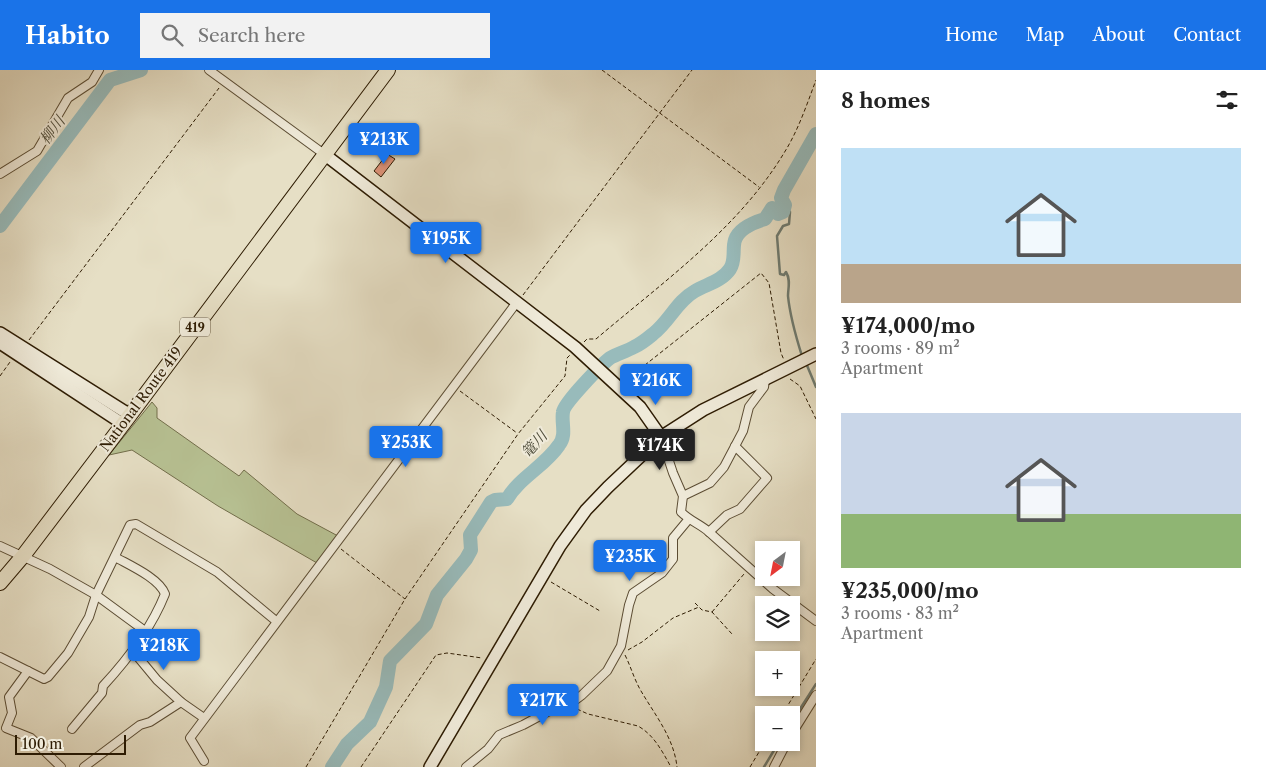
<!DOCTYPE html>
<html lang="en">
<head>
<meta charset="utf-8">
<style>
	body { margin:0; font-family:"Libre Caslon Text","Noto Serif JP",serif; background:#f2f2f2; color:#222; height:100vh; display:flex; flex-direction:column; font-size:19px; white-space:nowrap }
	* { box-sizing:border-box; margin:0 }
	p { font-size:16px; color:#767676 }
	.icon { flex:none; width:28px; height:28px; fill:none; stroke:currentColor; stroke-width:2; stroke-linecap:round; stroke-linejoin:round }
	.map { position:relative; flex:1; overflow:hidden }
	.side { display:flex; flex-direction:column; background:#fff; width:450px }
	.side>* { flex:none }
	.needle { width:32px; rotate:212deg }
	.fabs { position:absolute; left:755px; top:471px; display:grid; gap:10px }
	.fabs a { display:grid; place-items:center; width:45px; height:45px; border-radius:0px; background:#fff; box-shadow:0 2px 8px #0003; font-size:25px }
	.scale { position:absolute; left:15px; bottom:12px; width:111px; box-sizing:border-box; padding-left:5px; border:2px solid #2e1c03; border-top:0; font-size:14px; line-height:18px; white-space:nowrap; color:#2e1c03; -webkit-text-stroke:4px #efead9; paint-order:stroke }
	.price { position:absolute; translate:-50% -42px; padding:0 11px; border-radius:5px; background:#1a73e8; color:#fff; font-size:16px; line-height:32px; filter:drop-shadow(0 1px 2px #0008) }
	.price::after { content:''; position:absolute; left:50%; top:30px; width:15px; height:11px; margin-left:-8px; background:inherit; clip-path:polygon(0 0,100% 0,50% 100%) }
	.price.on { background:#222; color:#fff }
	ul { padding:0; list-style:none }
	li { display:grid; align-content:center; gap:10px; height:265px; padding:0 25px }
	li span { display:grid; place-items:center; height:155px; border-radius:0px; color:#555 }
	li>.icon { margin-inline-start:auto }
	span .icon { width:90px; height:90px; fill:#fffc; stroke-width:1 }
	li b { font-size:21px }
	h2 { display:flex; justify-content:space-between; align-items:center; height:60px; padding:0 25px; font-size:21px }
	header { display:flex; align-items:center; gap:30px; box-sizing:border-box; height:70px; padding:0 25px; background:#1a73e8; color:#fff }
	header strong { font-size:24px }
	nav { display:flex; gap:28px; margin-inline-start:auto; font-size:18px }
	.search { width:350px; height:45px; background:#f2f2f2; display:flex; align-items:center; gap:12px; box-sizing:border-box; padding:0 18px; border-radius:0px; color:#767676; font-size:19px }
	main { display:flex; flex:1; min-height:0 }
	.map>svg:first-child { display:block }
</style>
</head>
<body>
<header>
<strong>Habito</strong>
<div class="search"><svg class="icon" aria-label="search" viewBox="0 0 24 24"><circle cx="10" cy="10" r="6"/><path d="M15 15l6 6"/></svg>Search here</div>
<nav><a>Home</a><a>Map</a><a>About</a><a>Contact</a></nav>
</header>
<main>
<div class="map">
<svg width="816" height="697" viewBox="0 0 816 697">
	<rect width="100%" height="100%" fill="#e6dfc5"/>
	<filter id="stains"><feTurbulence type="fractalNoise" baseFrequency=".004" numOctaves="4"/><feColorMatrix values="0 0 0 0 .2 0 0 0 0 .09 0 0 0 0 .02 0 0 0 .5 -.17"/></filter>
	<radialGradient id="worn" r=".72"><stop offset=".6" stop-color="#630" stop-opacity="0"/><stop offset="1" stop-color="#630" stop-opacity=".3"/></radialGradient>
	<!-- green -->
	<polygon fill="#b7c193" stroke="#726e4b" points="152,332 157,338 157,348 239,406 244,400 297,444 338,466 317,493 218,436 132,380 109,385"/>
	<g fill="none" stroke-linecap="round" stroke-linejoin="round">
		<!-- stream -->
		<g stroke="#6e7b71" stroke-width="2.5">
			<path d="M785,135L790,142L789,154L783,156L777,166L780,204L784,205L786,202C791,210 788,218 788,226C790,246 796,267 802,286"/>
			<polyline points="806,293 816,317"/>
			<polyline points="791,653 816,614"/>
			<polyline points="764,697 779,672"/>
		</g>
		<!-- river -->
		<g stroke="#98bbbb" stroke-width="14">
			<polyline points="0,156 110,10 141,0"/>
			<path d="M332,697L347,674L370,652L386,617L390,591L426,554L437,525L466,489L471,480L470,465L491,432L495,430L507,429C520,407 545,396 559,375C567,365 561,353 563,342C564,333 601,295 610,288C617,284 627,281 634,277C641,274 647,269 653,264C669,252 677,231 695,221C707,214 722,211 730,199C736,190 732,179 735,170C739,158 755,152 765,149L772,138L778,144L783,142L785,135L781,128L784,120L816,64"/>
		</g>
	</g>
	<!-- building -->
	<polygon fill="#db9176" stroke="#2e1c03" points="387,84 395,89 381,107 374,101"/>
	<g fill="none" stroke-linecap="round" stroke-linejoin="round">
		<defs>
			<g id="street">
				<polyline points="209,0 324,84"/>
				<polyline points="0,104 37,81 68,28 92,12 99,0"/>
				<path d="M661,367L673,403L683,426L681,442C690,451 700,454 709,462L773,519L816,551"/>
				<polyline points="683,426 710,413 724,397 743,361 749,337 764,317 765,310"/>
				<polyline points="709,462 727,445 740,439 767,408 735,376"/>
				<polyline points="0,476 50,499 96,525 145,561"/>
				<polyline points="133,581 157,610 181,632"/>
				<polyline points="0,587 44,609 48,607 68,583 89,547 96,525 130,455 136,454 217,502 276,551"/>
				<polyline points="28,601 9,627 12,643 6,658 31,668 61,697"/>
				<path d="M72,659L102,623L103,616C128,589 151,559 165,524C159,508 129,495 115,487"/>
				<polyline points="791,665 816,625"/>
				<polyline points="204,691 190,668 517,232"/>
				<polyline points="84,697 140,655 150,652 181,632 204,648"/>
				<polyline points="466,697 488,679 499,665 523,655 549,641 570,634 582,625 607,601 621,576 629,535 633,523 662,503 673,489 673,468 688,450"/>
				<polyline points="774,697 787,672"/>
			</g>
			<g id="secondary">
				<polyline points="324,84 575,277 640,337 661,367"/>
				<polyline points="0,263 130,345"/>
				<polyline points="0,273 123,354"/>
				<polyline points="430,697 560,476 586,440 608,417 661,367 703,340 816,284"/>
			</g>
			<polyline id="highway" points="0,513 23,486 130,345 388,0"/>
		</defs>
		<!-- street casing -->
		<use href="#street" stroke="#5c4d34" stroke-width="10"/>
		<!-- secondary casing -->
		<use href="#secondary" stroke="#2e1c03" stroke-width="14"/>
		<!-- highway casing -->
		<use href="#highway" stroke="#2e1c03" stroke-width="16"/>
		<!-- path -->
		<g stroke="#2e1c03" stroke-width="1" stroke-dasharray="4 2.5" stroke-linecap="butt">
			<polyline points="602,0 759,117"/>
			<polyline points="523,225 692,0"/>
			<polyline points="29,270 219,18"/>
			<path d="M584,272L587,269H596C663,212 738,159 784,83C798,61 807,34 816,10"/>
			<polyline points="0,306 10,292"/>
			<polyline points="790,309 800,316 816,349"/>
			<polyline points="633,317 638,311 640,299 761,203 769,213 781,283 784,290"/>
			<polyline points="460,321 517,363"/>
			<polyline points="341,479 405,529"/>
			<polyline points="551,512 600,541"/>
			<polyline points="695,533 702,540 712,542 732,564"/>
			<polyline points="712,542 744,504"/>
			<polyline points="628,580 642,572 673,548 699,537"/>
			<path d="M625,585C631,597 634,609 641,621C655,645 674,668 677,697"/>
			<path d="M577,639L588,644L638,656C654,665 662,681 671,697"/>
			<polyline points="782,645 816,589"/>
			<polyline points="306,697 405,529 518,364 565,306 567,288 570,285"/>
			<polyline points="361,697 436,585 447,583 482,588"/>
			<polyline points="750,697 765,672"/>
		</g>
		<!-- street -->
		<use href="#street" stroke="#efead9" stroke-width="8"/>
		<!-- secondary -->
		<use href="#secondary" stroke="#efead9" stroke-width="11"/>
		<!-- highway -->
		<use href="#highway" stroke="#e6dfc5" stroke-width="14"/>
	</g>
	<g text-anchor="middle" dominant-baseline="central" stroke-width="4" stroke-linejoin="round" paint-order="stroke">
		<!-- shield labels -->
		<rect fill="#efead9" stroke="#685a43" stroke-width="1" x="180" y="247.5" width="30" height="19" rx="4"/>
		<g font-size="12" font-weight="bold" fill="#2e1c03">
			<text x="195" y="257">419</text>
		</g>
		<!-- street labels -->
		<g font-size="14" fill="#2e1c03" stroke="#efead9">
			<text transform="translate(141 329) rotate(-53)">National Route 419</text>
		</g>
		<!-- water labels -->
		<g font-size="15" font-style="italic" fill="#4e4c3a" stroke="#efead9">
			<text transform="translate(52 60) rotate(-53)">柳川</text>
			<text transform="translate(534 374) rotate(-48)">篭川</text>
		</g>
	</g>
	<rect width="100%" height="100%" filter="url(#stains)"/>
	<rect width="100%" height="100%" fill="url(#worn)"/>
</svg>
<div class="fabs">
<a><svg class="needle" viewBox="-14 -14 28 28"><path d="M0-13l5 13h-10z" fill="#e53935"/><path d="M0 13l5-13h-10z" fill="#767676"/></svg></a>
<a><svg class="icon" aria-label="layers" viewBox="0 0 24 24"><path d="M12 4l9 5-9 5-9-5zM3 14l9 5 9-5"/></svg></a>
<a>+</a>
<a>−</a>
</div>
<div class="scale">100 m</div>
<b class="price" style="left:384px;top:95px">¥213K</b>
<b class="price" style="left:446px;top:194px">¥195K</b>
<b class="price" style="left:656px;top:336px">¥216K</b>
<b class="price" style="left:406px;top:398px">¥253K</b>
<b class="price on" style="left:660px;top:401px">¥174K</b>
<b class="price" style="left:630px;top:512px">¥235K</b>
<b class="price" style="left:164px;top:601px">¥218K</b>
<b class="price" style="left:543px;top:656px">¥217K</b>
</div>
<section class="side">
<h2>8 homes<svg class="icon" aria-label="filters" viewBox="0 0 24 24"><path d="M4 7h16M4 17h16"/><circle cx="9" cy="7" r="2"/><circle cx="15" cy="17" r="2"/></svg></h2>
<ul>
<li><span style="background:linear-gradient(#bfe0f5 75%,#b9a48a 0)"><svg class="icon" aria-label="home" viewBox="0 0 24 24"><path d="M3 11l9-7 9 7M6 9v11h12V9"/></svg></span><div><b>¥174,000/mo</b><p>3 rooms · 89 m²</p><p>Apartment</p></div></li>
<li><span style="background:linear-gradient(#c9d6e8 65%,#8fb573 0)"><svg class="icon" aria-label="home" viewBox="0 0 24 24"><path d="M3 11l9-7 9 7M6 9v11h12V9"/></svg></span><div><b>¥235,000/mo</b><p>3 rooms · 83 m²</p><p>Apartment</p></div></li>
</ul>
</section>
</main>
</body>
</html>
